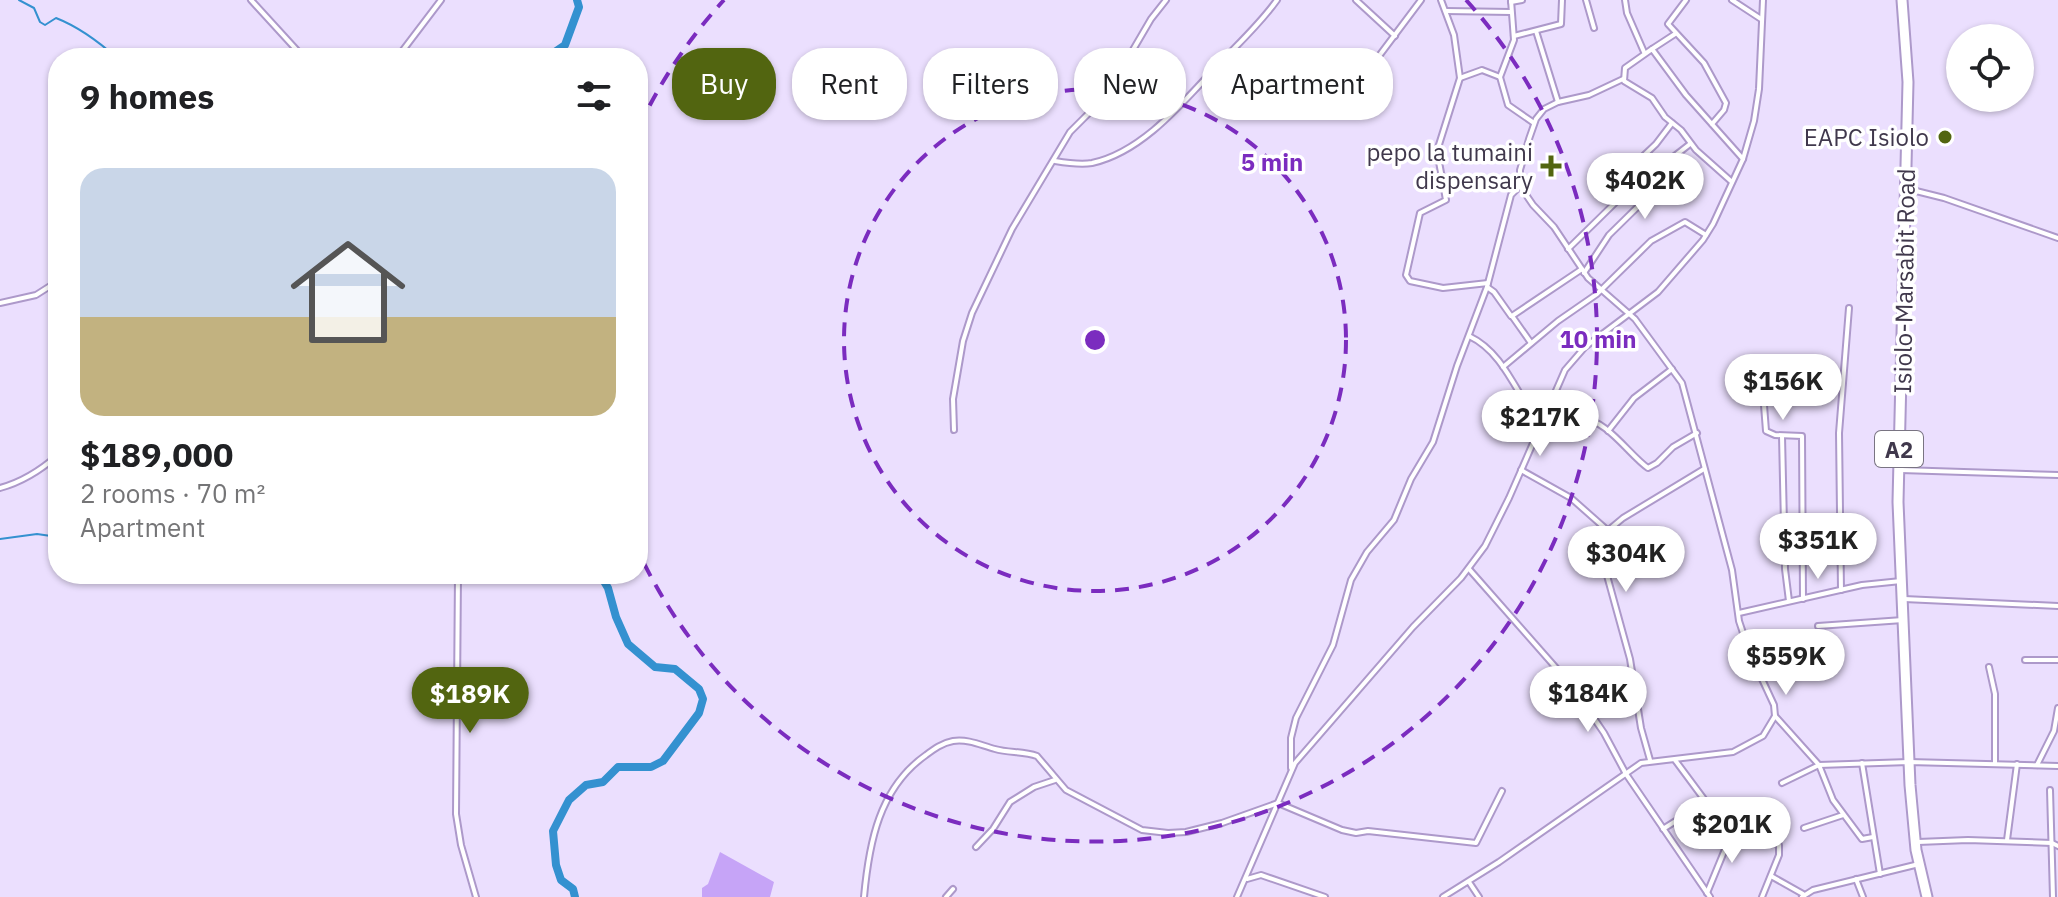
<!DOCTYPE html>
<html lang="en">
<head>
<meta charset="utf-8">
<style>
	body { margin:0; font-family:"IBM Plex Sans",sans-serif; background:#f6f6f6; color:#202124; height:100vh; display:flex; flex-direction:column; font-size:30px; white-space:nowrap }
	* { box-sizing:border-box; margin:0 }
	p { font-size:26px; color:#757577 }
	.icon { flex:none; width:44px; height:44px; fill:none; stroke:currentColor; stroke-width:2; stroke-linecap:round; stroke-linejoin:round }
	.map { position:relative; flex:1; overflow:hidden }
	.drawer { position:absolute; left:48px; top:48px; width:600px; height:536px; display:flex; flex-direction:column; background:#fff; border-radius:32px; box-shadow:0 2px 6px #0004 }
	.drawer>* { flex:none }
	.hud { position:absolute; left:672px; top:48px; width:760px; height:72px; display:flex; gap:16px }
	.controls { position:absolute; left:1946px; top:24px; display:grid; gap:16px }
	.controls a { display:grid; place-items:center; width:88px; height:88px; border-radius:50%; background:#fff; box-shadow:0 2px 6px #0004; font-size:40px }
	.price { position:absolute; translate:-50% -68px; padding:0 18px; border-radius:28px; background:#fff; color:#222; font-size:26px; line-height:52px; filter:drop-shadow(0 2px 4px #0008) }
	.price::after { content:''; position:absolute; left:50%; top:48px; width:24px; height:18px; margin-left:-12px; background:inherit; clip-path:polygon(0 0,100% 0,50% 100%) }
	.price.current { background:#526510; color:#fff }
	ul { padding:0; list-style:none }
	li { display:grid; align-content:center; gap:16px; height:424px; padding:0 32px }
	li span { display:grid; place-items:center; height:248px; border-radius:24px; color:#555 }
	li>.icon { margin-inline-start:auto }
	span .icon { width:144px; height:144px; fill:#fffc; stroke-width:1 }
	li b { font-size:34px }
	h2 { display:flex; justify-content:space-between; align-items:center; height:96px; padding:0 32px; font-size:34px }
	.pill { padding:0 28px; border-radius:32px; background:#fff; box-shadow:0 2px 6px #0004; font-size:28px; line-height:72px }
	.pill.current { background:#526510; color:#fff }
	.map>svg:first-child { display:block }
</style>
</head>
<body>
<div class="map">
<svg width="2058" height="897" viewBox="0 0 2058 897">
	<rect width="100%" height="100%" fill="#ebdffe"/>
	<!-- green -->
	<polygon fill="#c6a4f7" points="720,852 774,882 770,897 702,897 702,888 708,884"/>
	<g fill="none" stroke-linecap="round" stroke-linejoin="round">
		<!-- stream -->
		<g stroke="#3491d0" stroke-width="2">
			<path d="M19,0L34,8L40,22L45,25L56,18C79,27 99,42 117,58"/>
			<polyline points="0,539 37,534 58,537"/>
		</g>
		<!-- river -->
		<g stroke="#3491d0" stroke-width="8">
			<polyline points="546,58 565,45 579,7 577,0"/>
			<polyline points="638,271 640,314 638,318"/>
			<polyline points="575,897 573,889 561,880 556,865 553,831 569,800 586,785 603,782 618,767 651,767 663,761 699,713 703,699 699,689 675,669 655,667 628,644 616,617 608,588 602,578 603,574"/>
		</g>
		<defs>
			<g id="street">
				<polyline points="251,0 304,58"/>
				<polyline points="1356,0 1395,36"/>
				<polyline points="1441,0 1454,35 1460,78 1437,151 1446,200 1420,213 1406,275 1410,281 1443,288 1488,283"/>
				<polyline points="1586,0 1594,28"/>
				<polyline points="1625,0 1627,13 1644,52"/>
				<polyline points="1686,0 1668,24 1704,63 1726,103 1724,110 1712,124"/>
				<polyline points="1732,0 1761,19"/>
				<polyline points="1511,2 1522,0"/>
				<polyline points="1446,11 1511,12"/>
				<polyline points="1536,31 1558,102"/>
				<polyline points="1514,36 1561,24 1562,0"/>
				<polyline points="1652,49 1675,34"/>
				<polyline points="397,58 441,0"/>
				<polyline points="1500,77 1514,40 1511,0"/>
				<polyline points="1460,78 1482,70 1500,77 1508,105 1534,123"/>
				<polyline points="1358,95 1379,56 1421,0"/>
				<path d="M1055,161C1067,163 1080,165 1092,163C1143,152 1184,101 1218,65C1239,43 1260,24 1277,0"/>
				<polyline points="1645,179 1690,144"/>
				<polyline points="1732,182 1696,150 1681,130 1665,117 1652,98 1624,81 1625,68 1652,49 1686,95 1743,159"/>
				<polyline points="1908,189 1944,198 2058,238"/>
				<polyline points="1568,249 1619,199 1621,195 1616,182 1656,144 1672,123"/>
				<polyline points="1584,273 1609,235 1661,184 1664,179 1656,170"/>
				<polyline points="1487,287 1494,292 1511,316"/>
				<polyline points="0,303 36,295 58,281"/>
				<path d="M1469,336C1505,353 1517,396 1540,425"/>
				<polyline points="1531,343 1512,316 1582,269"/>
				<polyline points="1503,367 1558,321 1597,294 1651,241 1685,222 1706,235"/>
				<polyline points="1764,405 1766,431 1775,435 1802,436 1803,599"/>
				<path d="M1582,420C1605,417 1630,456 1648,468L1657,463L1673,447L1697,433"/>
				<polyline points="954,430 953,399 963,341 972,313 1012,229 1070,132 1106,96 1151,19 1166,0"/>
				<polyline points="1608,431 1634,398 1672,369"/>
				<polyline points="1782,436 1785,569 1789,601"/>
				<polyline points="1521,470 1571,498 1606,529"/>
				<polyline points="1901,470 2058,475"/>
				<path d="M0,488C22,482 41,470 58,455"/>
				<polyline points="1469,569 1572,686 1604,733 1626,774 1710,897"/>
				<polyline points="458,574 456,814 461,845 476,897"/>
				<polyline points="1841,590 1839,433 1849,308"/>
				<polyline points="1904,599 2058,606"/>
				<polyline points="1739,613 1862,585 1901,581"/>
				<polyline points="1818,626 1903,620"/>
				<polyline points="2025,660 2058,660"/>
				<polyline points="1989,667 1995,694 1995,763"/>
				<polyline points="1775,716 1819,765 1833,800 1862,839 1873,837"/>
				<polyline points="1650,760 1641,728 1630,659 1603,561 1601,542 1605,533 1623,518 1704,469"/>
				<polyline points="1675,760 1718,818 1779,845 1779,855 1762,897"/>
				<polyline points="1862,763 1880,874"/>
				<polyline points="2037,765 2054,731 2058,708"/>
				<polyline points="1291,768 1291,738 1296,718 1333,645 1351,580 1367,552 1394,520 1411,479 1433,442 1457,366 1487,287 1511,195 1520,186"/>
				<polyline points="1782,783 1819,765 1909,762 2058,766"/>
				<polyline points="2050,790 2053,897"/>
				<polyline points="1804,828 1843,815"/>
				<polyline points="1663,829 1706,802"/>
				<polyline points="2007,840 2017,764"/>
				<polyline points="1918,842 1968,840 2052,843 2058,846"/>
				<polyline points="976,847 993,829 1010,802 1034,787 1055,780"/>
				<polyline points="1771,876 1803,894"/>
				<polyline points="1247,879 1261,875 1325,897"/>
				<polyline points="1856,879 1863,897"/>
				<polyline points="1469,882 1479,897"/>
				<polyline points="1707,893 1735,825"/>
				<path d="M864,897C869,843 879,788 926,755C934,749 942,743 953,741C969,739 980,745 995,749C1009,753 1023,751 1037,756L1066,790L1142,830L1168,833L1186,832L1222,823L1278,803L1342,830L1356,833L1368,831L1476,843L1502,791"/>
				<polyline points="946,897 953,889"/>
				<polyline points="1237,897 1295,763 1413,627 1461,578 1485,546 1509,498 1565,370 1585,347 1658,292 1703,240 1713,224 1743,159 1754,121 1759,89 1763,0"/>
				<polyline points="1443,897 1499,862 1641,763 1733,752 1763,736 1775,716 1774,705 1749,651 1739,621 1732,570 1682,383 1635,319 1588,278 1554,227 1533,205 1520,186 1520,170 1529,139 1536,119 1544,109 1558,102 1589,95 1623,79"/>
				<polyline points="1802,897 1813,890 1919,864"/>
			</g>
			<polyline id="highway" points="1902,0 1908,82 1898,502 1910,785 1916,850 1927,897"/>
		</defs>
		<!-- street casing -->
		<use href="#street" stroke="#ad99ca" stroke-width="8"/>
		<!-- highway casing -->
		<use href="#highway" stroke="#ad99ca" stroke-width="13"/>
		<!-- street -->
		<use href="#street" stroke="#fff" stroke-width="4"/>
		<!-- highway -->
		<use href="#highway" stroke="#fff" stroke-width="9"/>
	</g>
	<!-- distance rings -->
	<g fill="none" stroke="#7b2cbf" stroke-width="4" stroke-dasharray="14 10">
		<circle cx="1095" cy="340" r="251"/>
		<path d="M639 127A503 503 0 0 1 724 0M1466 0A503 503 0 1 1 639 553"/>
	</g>
	<!-- markers -->
	<g fill="#526510" stroke="#fff" stroke-width="3">
		<circle cx="1945" cy="137" r="8"/>
		<path d="M1547 154h8v8h8v8h-8v8h-8v-8h-8v-8h8z"/>
	</g>
	<g text-anchor="middle" dominant-baseline="central" stroke-width="7" stroke-linejoin="round" paint-order="stroke">
		<!-- shield labels -->
		<rect fill="#fff" stroke="#797482" stroke-width="2" x="1875" y="431" width="48" height="36" rx="6"/>
		<g font-size="22" font-weight="bold" fill="#40384c">
			<text x="1899" y="449">A2</text>
		</g>
		<!-- poi labels -->
		<g font-size="24" fill="#40384c" stroke="#fff" text-anchor="end">
			<text x="1929" y="137">EAPC Isiolo</text>
			<text x="1533" y="152">pepo la tumaini<tspan x="1533" dy="28">dispensary</tspan></text>
		</g>
		<!-- street labels -->
		<g font-size="24" fill="#40384c" stroke="#fff">
			<text transform="translate(1904 281) rotate(-89)">Isiolo-Marsabit Road</text>
		</g>
	</g>
	<circle cx="1095" cy="340" r="12" fill="#7b2cbf" stroke="#fff" stroke-width="4"/>
	<g font-size="24" text-anchor="middle" font-weight="bold" fill="#7b2cbf" stroke="#fff" stroke-width="7" stroke-linejoin="round" paint-order="stroke">
		<text x="1272" y="171">5 min</text>
		<text x="1598" y="348">10 min</text>
	</g>
</svg>
<div class="controls">
<a><svg class="icon" aria-label="locate" viewBox="0 0 24 24"><circle cx="12" cy="12" r="6"/><path d="M12 2v4M12 18v4M2 12h4M18 12h4"/></svg></a>
</div>
<b class="price" style="left:1645px;top:221px">$402K</b>
<b class="price" style="left:1783px;top:422px">$156K</b>
<b class="price" style="left:1540px;top:458px">$217K</b>
<b class="price" style="left:1818px;top:581px">$351K</b>
<b class="price" style="left:1626px;top:594px">$304K</b>
<b class="price" style="left:1786px;top:697px">$559K</b>
<b class="price" style="left:1588px;top:734px">$184K</b>
<b class="price current" style="left:470px;top:735px">$189K</b>
<b class="price" style="left:1732px;top:865px">$201K</b>
<div class="hud">
<a class="pill current">Buy</a>
<a class="pill">Rent</a>
<a class="pill">Filters</a>
<a class="pill">New</a>
<a class="pill">Apartment</a>
</div>
<section class="drawer">
<h2>9 homes<svg class="icon" aria-label="filters" viewBox="0 0 24 24"><path d="M4 7h16M4 17h16"/><circle cx="9" cy="7" r="2"/><circle cx="15" cy="17" r="2"/></svg></h2>
<ul>
<li><span style="background:linear-gradient(#c9d6e8 60%,#c2b280 0)"><svg class="icon" aria-label="home" viewBox="0 0 24 24"><path d="M3 11l9-7 9 7M6 9v11h12V9"/></svg></span><div><b>$189,000</b><p>2 rooms · 70 m²</p><p>Apartment</p></div></li>
</ul>
</section>
</div>
</body>
</html>
